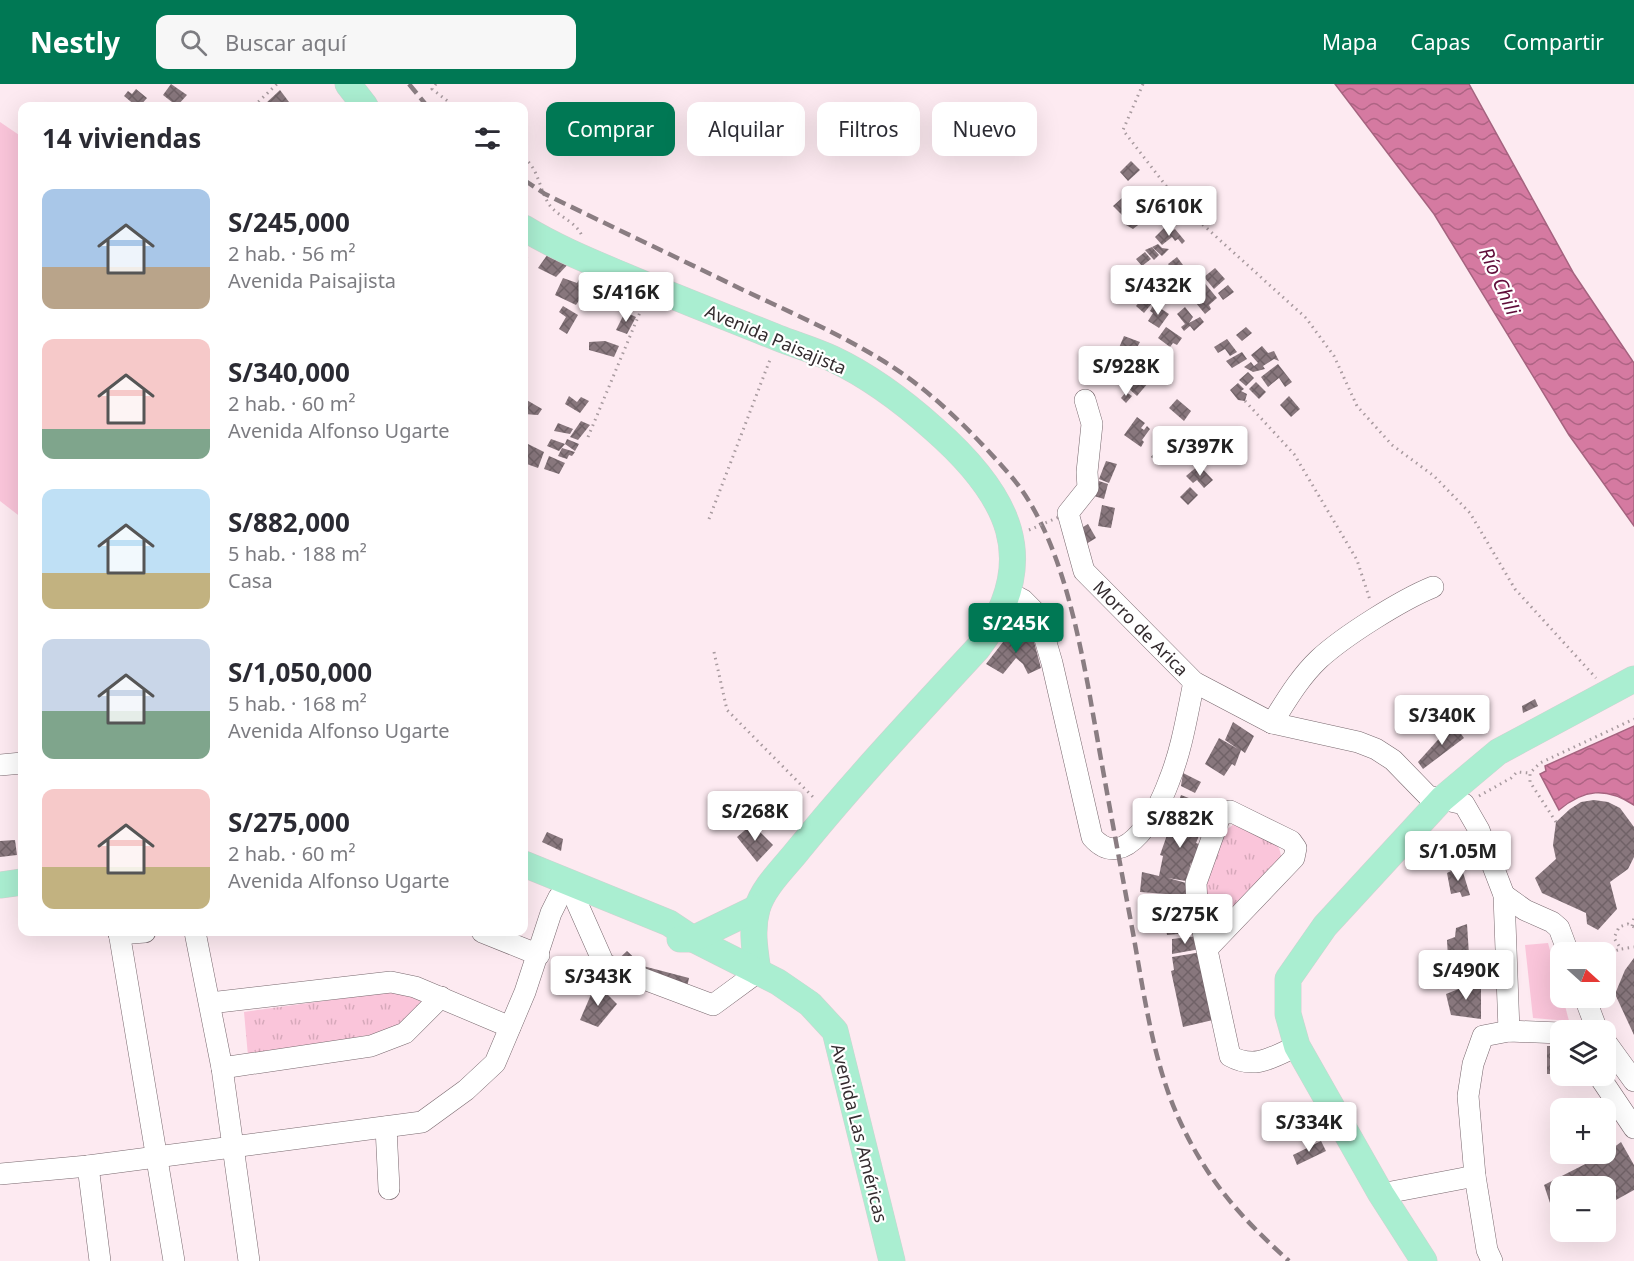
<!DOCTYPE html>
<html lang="es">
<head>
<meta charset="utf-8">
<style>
	body { margin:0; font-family:"Noto Sans",sans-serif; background:#f7f7f7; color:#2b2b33; height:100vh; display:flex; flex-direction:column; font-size:22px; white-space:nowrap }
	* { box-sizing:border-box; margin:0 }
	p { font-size:20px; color:#7c7c81 }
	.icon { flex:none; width:33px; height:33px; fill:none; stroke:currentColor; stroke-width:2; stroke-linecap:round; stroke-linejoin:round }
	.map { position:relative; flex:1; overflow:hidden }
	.drawer { position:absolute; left:18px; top:18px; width:510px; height:834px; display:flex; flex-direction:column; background:#fff; border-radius:12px; box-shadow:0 6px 24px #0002 }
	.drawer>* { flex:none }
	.banner { position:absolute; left:546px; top:18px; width:570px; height:54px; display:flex; gap:12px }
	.needle { width:39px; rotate:111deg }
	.tools { position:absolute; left:1550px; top:858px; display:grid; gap:12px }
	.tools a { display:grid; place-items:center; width:66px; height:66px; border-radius:12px; background:#fff; box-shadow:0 6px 24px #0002; font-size:30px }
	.price { position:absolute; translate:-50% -51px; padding:0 14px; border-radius:6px; background:#fff; color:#222; font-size:20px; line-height:39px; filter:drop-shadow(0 2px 3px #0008) }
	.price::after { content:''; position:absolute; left:50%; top:36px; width:18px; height:14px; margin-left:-9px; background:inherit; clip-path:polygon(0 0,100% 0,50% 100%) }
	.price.on { background:#007854; color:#fff }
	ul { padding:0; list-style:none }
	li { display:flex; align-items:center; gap:18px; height:150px; padding:0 24px }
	li span { display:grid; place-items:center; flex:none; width:168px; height:120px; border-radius:12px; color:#555 }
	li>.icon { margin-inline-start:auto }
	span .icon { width:72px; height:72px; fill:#fffc; stroke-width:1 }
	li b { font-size:26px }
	h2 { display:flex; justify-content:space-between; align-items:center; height:72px; padding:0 24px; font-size:26px }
	.tag { padding:0 21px; border-radius:12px; background:#fff; box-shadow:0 6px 24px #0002; font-size:21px; line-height:54px }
	.tag.on { background:#007854; color:#fff }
	header { display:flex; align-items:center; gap:36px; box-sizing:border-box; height:84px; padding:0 30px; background:#007854; color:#fff }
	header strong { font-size:28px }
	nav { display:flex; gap:33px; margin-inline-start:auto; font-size:21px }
	.search { width:420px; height:54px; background:#f7f7f7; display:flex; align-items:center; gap:15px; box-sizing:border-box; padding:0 21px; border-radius:12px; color:#7c7c81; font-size:22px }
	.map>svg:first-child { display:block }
</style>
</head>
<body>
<header>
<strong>Nestly</strong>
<div class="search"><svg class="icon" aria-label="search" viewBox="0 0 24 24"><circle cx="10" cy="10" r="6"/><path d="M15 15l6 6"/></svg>Buscar aquí</div>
<nav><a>Mapa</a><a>Capas</a><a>Compartir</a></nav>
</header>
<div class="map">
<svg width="1634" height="1177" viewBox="0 0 1634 1177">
	<defs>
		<pattern id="park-tufts" width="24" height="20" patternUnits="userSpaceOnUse" patternTransform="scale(1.5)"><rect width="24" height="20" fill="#fac5da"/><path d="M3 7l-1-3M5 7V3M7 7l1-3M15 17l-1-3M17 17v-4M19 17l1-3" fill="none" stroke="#d7a9bb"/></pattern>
		<pattern id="water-waves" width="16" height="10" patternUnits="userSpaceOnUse" patternTransform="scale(1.5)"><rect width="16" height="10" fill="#d57aa1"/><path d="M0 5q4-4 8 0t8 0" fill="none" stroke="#ae6484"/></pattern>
		<pattern id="building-cross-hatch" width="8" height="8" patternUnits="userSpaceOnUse" patternTransform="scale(1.5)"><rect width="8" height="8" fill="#88777d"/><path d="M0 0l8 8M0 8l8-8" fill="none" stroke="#706267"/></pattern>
	</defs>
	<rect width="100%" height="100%" fill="#fdeaf1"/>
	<!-- grass -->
	<g fill="#fac5da">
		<polygon points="0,38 22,53 22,434 0,417"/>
		<polygon points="1548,859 1560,903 1560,914 1563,914 1569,937 1533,934 1525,861"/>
	</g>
	<!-- park -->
	<g fill="url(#park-tufts)">
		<path d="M1237,738C1254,746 1281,752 1281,774L1215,849L1208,844L1201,804L1223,748Z"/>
		<polygon points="396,907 433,917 403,945 248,972 244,928"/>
	</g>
	<!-- water -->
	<g fill="url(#water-waves)" stroke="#a5637f" stroke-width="1.5">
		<polygon points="1335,0 1469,0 1574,190 1634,279 1634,442 1569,351 1434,130"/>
		<path d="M1634,642V721C1606,703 1584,705 1559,726L1540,690L1546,687L1545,682Z"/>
	</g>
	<!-- building -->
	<g fill="url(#building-cross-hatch)">
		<polygon points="171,0 187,11 177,22 163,11"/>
		<polygon points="136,5 147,14 140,22 136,22 124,12 128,7 132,10"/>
		<polygon points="280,6 292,22 265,22 264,21"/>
		<polygon points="1131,77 1140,86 1128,97 1120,88"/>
		<polygon points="1131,106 1142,119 1125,134 1113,122"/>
		<polygon points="1147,123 1152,130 1133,145 1126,141"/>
		<polygon points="1165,123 1173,131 1164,139 1156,131"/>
		<polygon points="1164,144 1169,150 1175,145 1185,157 1182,160 1178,155 1175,157 1172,153 1162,161 1155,153"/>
		<polygon points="1158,160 1162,164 1169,165 1162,172 1152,163"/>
		<polygon points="1152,163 1159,171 1154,176 1145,166"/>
		<polygon points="550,167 571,177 556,193 538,184"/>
		<polygon points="1145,168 1151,175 1142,182 1136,175"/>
		<polygon points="1177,173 1183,181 1174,188 1168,180"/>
		<polygon points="1166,181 1174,188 1163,201 1153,196"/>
		<polygon points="1215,184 1225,195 1214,205 1204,193"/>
		<polygon points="585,185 596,190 576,221 555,211 563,194 577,199"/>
		<polygon points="1203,197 1217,214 1209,221 1211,225 1205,230 1196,219 1203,213 1195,204"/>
		<polygon points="1157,200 1165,209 1158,216 1149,207"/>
		<polygon points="1174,201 1181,210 1171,213 1166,207"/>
		<polygon points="1228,201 1234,208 1223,216 1218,209"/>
		<polygon points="1145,211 1153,218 1144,229 1136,222"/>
		<polygon points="1154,220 1169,230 1159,244 1148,237 1153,229 1150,227"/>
		<polygon points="563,222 578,231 567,250 559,245 566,233 559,228"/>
		<polygon points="1185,223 1193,233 1189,239 1200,233 1204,238 1194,247 1190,242 1184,247 1181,243 1185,240 1177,230"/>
		<polygon points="625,228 636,233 627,250 616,246"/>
		<polygon points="1166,243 1182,254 1177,261 1173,259 1170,263 1158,254"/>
		<polygon points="1246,243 1252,249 1242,257 1236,251"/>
		<polygon points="1124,252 1140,258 1127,282 1113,278"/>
		<polygon points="1227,255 1237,268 1230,272 1225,265 1218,269 1214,263"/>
		<polygon points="605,257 619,262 614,273 589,266 589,258"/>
		<polygon points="1262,262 1268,269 1274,267 1279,277 1274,275 1263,282 1265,285 1253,288 1244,283 1251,278 1254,282 1258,279 1251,271"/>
		<polygon points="1242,268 1247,275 1232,284 1226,277"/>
		<polygon points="1151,277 1160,285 1137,312 1128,304"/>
		<polygon points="1278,280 1292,298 1285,303 1279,294 1268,303 1261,293"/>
		<polygon points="1248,288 1254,294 1246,302 1239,296"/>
		<polygon points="1256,298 1266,308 1259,315 1249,305"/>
		<polygon points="1238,299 1244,305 1241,307 1247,310 1245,317 1238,316 1230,306"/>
		<polygon points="1126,308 1132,312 1126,319 1121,314"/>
		<polygon points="569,312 577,318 581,313 589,317 580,329 565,320"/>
		<polygon points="1289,312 1300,325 1291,333 1280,321"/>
		<polygon points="525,315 542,325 538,331 524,330"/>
		<polygon points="1177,315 1191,327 1184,337 1169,324"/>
		<polygon points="1137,333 1145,339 1141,344 1144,346 1147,342 1150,345 1142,356 1144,358 1141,363 1124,351"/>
		<polygon points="581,337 590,341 578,356 570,353"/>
		<polygon points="558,339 573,345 570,350 554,347"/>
		<polygon points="551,355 565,360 567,355 579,360 575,367 565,360 559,367 547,362"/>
		<polygon points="1165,355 1182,368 1175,377 1166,370 1159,379 1151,373"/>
		<polygon points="524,358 544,368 538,384 524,379"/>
		<polygon points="562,364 575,368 572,372 569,371 567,375 558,372"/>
		<polygon points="549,372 565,379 559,390 544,385"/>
		<polygon points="1106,377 1117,380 1109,399 1099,395"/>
		<polygon points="1199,381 1213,396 1204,404 1197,396 1193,399 1186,392"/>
		<polygon points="1099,397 1108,400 1104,415 1094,412"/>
		<polygon points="1190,403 1198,411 1188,421 1180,413"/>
		<polygon points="1102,421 1115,424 1111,444 1098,442"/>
		<polygon points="1088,440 1096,454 1086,460 1078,446"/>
		<polygon points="1010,549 1033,554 1041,584 1028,590 1023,580 1016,574 1003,590 986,580"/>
		<polygon points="1535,615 1538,622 1523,629 1522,622"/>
		<polygon points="1233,638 1254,652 1245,669 1241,666 1235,682 1232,680 1224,692 1205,680 1219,654 1238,665 1225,656"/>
		<polygon points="1453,639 1464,654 1423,685 1418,678"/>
		<polygon points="1183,689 1201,698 1195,709 1181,702"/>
		<polygon points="1181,711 1215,724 1206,752 1200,749 1196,759 1201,761 1200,783 1191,779 1186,797 1168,794 1190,800 1191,812 1140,808 1142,788 1159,792 1163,772 1160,771"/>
		<polygon points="1594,716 1608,718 1620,724 1634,743 1634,773 1628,785 1610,798 1617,825 1598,846 1587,840 1586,829 1542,809 1535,794 1556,775 1553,761 1556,738 1570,725 1581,718"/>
		<polygon points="752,740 773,761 757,778 737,753"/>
		<polygon points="547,748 563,755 561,767 542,758"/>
		<polygon points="15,756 17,771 0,773 0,757"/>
		<polygon points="1461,782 1470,811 1462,813 1460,808 1451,810 1447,789"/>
		<polygon points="1195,830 1198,848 1167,851 1165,837"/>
		<polygon points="1467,840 1469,871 1448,874 1447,856 1455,853 1456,844"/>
		<polygon points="1198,852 1200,865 1172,870 1172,855"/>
		<polygon points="627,867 643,882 689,894 685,913 613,880"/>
		<polygon points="1202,868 1213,936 1183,943 1171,887 1174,886 1172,873"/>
		<polygon points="1634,874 1634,951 1615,910 1625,886"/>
		<polygon points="1481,896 1481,935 1451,931 1446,910"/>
		<polygon points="596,899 617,920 598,943 580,936"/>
		<polygon points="1547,962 1554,962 1560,971 1560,990 1547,990"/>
		<polygon points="1321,1057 1326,1067 1297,1081 1293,1071"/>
		<polygon points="1621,1058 1634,1081 1634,1106 1605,1122 1605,1102 1560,1102 1560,1136 1556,1137 1544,1101 1605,1070"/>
	</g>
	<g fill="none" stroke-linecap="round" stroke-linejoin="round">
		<defs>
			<g id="minor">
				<polyline points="1085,316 1092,340 1087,388 1088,404 1068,429 1084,487 1194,598 1272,639 1358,658 1376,665 1393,676 1428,712 1464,720 1479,746 1504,811 1509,947"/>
				<path d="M1008,508L1023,516L1038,531L1052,579L1092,753C1126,792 1159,724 1169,697C1182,665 1187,631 1194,598"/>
				<path d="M1272,639C1286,617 1299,594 1319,575C1344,552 1401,516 1433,503"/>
				<polyline points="0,681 22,679"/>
				<polyline points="1504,811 1525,826 1552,838 1559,844 1568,868"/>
				<polyline points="577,819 604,880 713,921 758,888"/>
				<polyline points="119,848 174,1177"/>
				<polyline points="195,848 222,984 249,1177"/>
				<polyline points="482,848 539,871"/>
				<polyline points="119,850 145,848"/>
				<path d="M1207,865L1294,774L1296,764L1291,757L1230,727L1220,732L1196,799L1197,820L1230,972C1255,986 1273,973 1297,962"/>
				<polyline points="1585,914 1597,946"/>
				<polyline points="210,919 391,898 415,903 510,943"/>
				<polyline points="1605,957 1634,997"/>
				<polyline points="222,984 371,962 405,949 441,913"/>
				<polyline points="1599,992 1634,1044"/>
				<polyline points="386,1043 389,1105"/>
				<polyline points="88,1082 100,1177"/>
				<polyline points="0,1090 88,1082 422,1038 466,1006 495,979 525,908 551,829 559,813"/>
				<polyline points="1381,1110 1475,1092"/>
				<polyline points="1492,1177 1487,1166 1475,1092 1468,1012 1473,980 1483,952 1509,947 1560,949"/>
			</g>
			<g id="major">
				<polyline points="348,0 365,22"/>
				<path d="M524,144C555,163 589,177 622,191C674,213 726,233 778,254C796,261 816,267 833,275C869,292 905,319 934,345C1008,410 1044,476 978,564C917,630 855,696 799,765C785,783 763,803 757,825C751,846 755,867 758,888"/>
				<polyline points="524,780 669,839 693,855 778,898 810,920 835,947 892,1177"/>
				<polyline points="0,801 22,798"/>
				<polyline points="680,855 693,855 757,824"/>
				<polyline points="1424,1177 1381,1110 1297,962 1288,930 1288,895 1325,842 1442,715 1498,668 1634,595"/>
			</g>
		</defs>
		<!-- minor casing -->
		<use href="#minor" stroke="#78686e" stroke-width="22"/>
		<!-- major casing -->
		<use href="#major" stroke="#d2d1d1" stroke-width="27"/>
		<!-- path -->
		<g stroke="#a89a9f" stroke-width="3" stroke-dasharray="1.5 4.5" stroke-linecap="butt">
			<polyline points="436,0 432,5 454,22"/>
			<polyline points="1143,0 1123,46 1180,120 1306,234 1334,272 1357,322 1392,361 1434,392 1470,429 1515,505 1596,594"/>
			<polyline points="254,22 277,0"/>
			<path d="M524,74C540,86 539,108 551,123C561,134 576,138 582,152"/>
			<polyline points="524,180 528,170"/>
			<polyline points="1245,317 1294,370 1357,476 1370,516"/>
			<polyline points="588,353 643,221"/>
			<polyline points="709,435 771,273"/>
			<polyline points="714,568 727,626 815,715"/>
			<polyline points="1479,712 1511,694 1517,688 1530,689"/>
			<polyline points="1556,738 1530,698 1530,689 1540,679 1634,635"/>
			<polyline points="1632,842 1634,834"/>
			<polyline points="1634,843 1628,840 1619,843 1614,854 1621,865 1634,863"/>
			<polyline points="1605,870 1621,865"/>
		</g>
		<!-- minor -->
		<use href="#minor" stroke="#fff" stroke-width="21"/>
		<!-- major -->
		<use href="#major" stroke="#aaeed1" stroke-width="26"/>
		<!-- rail -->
		<g stroke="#8a7d82" stroke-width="4.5" stroke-dasharray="12 6" stroke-linecap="butt">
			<polyline points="409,0 427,22"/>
			<path d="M524,96L545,110C610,142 676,173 741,205C790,228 840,250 885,278C933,308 973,349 1010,391C1057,445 1076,538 1089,607C1103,688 1118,769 1133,849C1144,910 1153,977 1178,1033C1206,1095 1239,1132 1289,1177"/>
		</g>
		<!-- path-bridge -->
		<polyline stroke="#a89a9f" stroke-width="3" stroke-dasharray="1.5 4.5" stroke-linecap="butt" points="1029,446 1059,433"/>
	</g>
	<g text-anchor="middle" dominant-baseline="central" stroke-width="4.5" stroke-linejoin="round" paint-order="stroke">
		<!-- street labels -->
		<g font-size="18" fill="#342c2f" stroke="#fff">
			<text transform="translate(776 255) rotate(23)">Avenida Paisajista</text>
			<text transform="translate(1141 544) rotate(45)">Morro de Arica</text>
			<text transform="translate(860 1049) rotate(76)">Avenida Las Américas</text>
		</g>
		<!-- water labels -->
		<g font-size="20" font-style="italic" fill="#600d3a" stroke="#fff">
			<text transform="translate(1500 197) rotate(66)">Río Chili</text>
		</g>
	</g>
</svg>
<div class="tools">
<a><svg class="needle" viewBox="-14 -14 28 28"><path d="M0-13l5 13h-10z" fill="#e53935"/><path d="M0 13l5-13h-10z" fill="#7c7c81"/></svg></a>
<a><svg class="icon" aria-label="layers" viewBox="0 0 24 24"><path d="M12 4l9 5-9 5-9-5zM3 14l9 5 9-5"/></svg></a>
<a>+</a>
<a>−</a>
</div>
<b class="price" style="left:1169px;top:153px">S/610K</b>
<b class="price" style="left:1158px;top:232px">S/432K</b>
<b class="price" style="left:626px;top:239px">S/416K</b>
<b class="price" style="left:1126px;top:313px">S/928K</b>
<b class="price" style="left:1200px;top:393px">S/397K</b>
<b class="price on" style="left:1016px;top:570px">S/245K</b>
<b class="price" style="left:1442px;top:662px">S/340K</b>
<b class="price" style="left:755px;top:758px">S/268K</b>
<b class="price" style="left:1180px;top:765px">S/882K</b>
<b class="price" style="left:1458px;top:798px">S/1.05M</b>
<b class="price" style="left:1185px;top:861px">S/275K</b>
<b class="price" style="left:1466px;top:917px">S/490K</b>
<b class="price" style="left:598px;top:923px">S/343K</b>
<b class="price" style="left:1309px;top:1069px">S/334K</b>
<div class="banner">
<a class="tag on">Comprar</a>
<a class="tag">Alquilar</a>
<a class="tag">Filtros</a>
<a class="tag">Nuevo</a>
</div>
<section class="drawer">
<h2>14 viviendas<svg class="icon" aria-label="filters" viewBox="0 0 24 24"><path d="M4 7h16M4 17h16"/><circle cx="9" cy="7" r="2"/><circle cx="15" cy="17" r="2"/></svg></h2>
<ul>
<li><span style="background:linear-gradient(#a9c7e8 65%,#b9a48a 0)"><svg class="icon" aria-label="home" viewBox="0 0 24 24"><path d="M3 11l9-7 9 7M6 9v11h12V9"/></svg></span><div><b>S/245,000</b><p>2 hab. · 56 m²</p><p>Avenida Paisajista</p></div></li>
<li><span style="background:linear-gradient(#f6c9c9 75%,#7fa58c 0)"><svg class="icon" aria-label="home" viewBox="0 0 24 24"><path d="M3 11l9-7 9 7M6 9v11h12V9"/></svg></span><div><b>S/340,000</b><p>2 hab. · 60 m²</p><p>Avenida Alfonso Ugarte</p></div></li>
<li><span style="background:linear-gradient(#bfe0f5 70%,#c2b280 0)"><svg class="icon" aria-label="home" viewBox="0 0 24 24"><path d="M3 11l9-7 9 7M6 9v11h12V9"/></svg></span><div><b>S/882,000</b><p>5 hab. · 188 m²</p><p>Casa</p></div></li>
<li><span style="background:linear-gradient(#c9d6e8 60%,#7fa58c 0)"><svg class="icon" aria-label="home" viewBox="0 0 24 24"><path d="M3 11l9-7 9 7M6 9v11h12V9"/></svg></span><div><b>S/1,050,000</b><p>5 hab. · 168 m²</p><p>Avenida Alfonso Ugarte</p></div></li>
<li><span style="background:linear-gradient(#f6c9c9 65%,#c2b280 0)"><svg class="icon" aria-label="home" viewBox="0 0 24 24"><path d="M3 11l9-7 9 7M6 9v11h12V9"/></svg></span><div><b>S/275,000</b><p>2 hab. · 60 m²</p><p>Avenida Alfonso Ugarte</p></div></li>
</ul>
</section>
</div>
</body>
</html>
